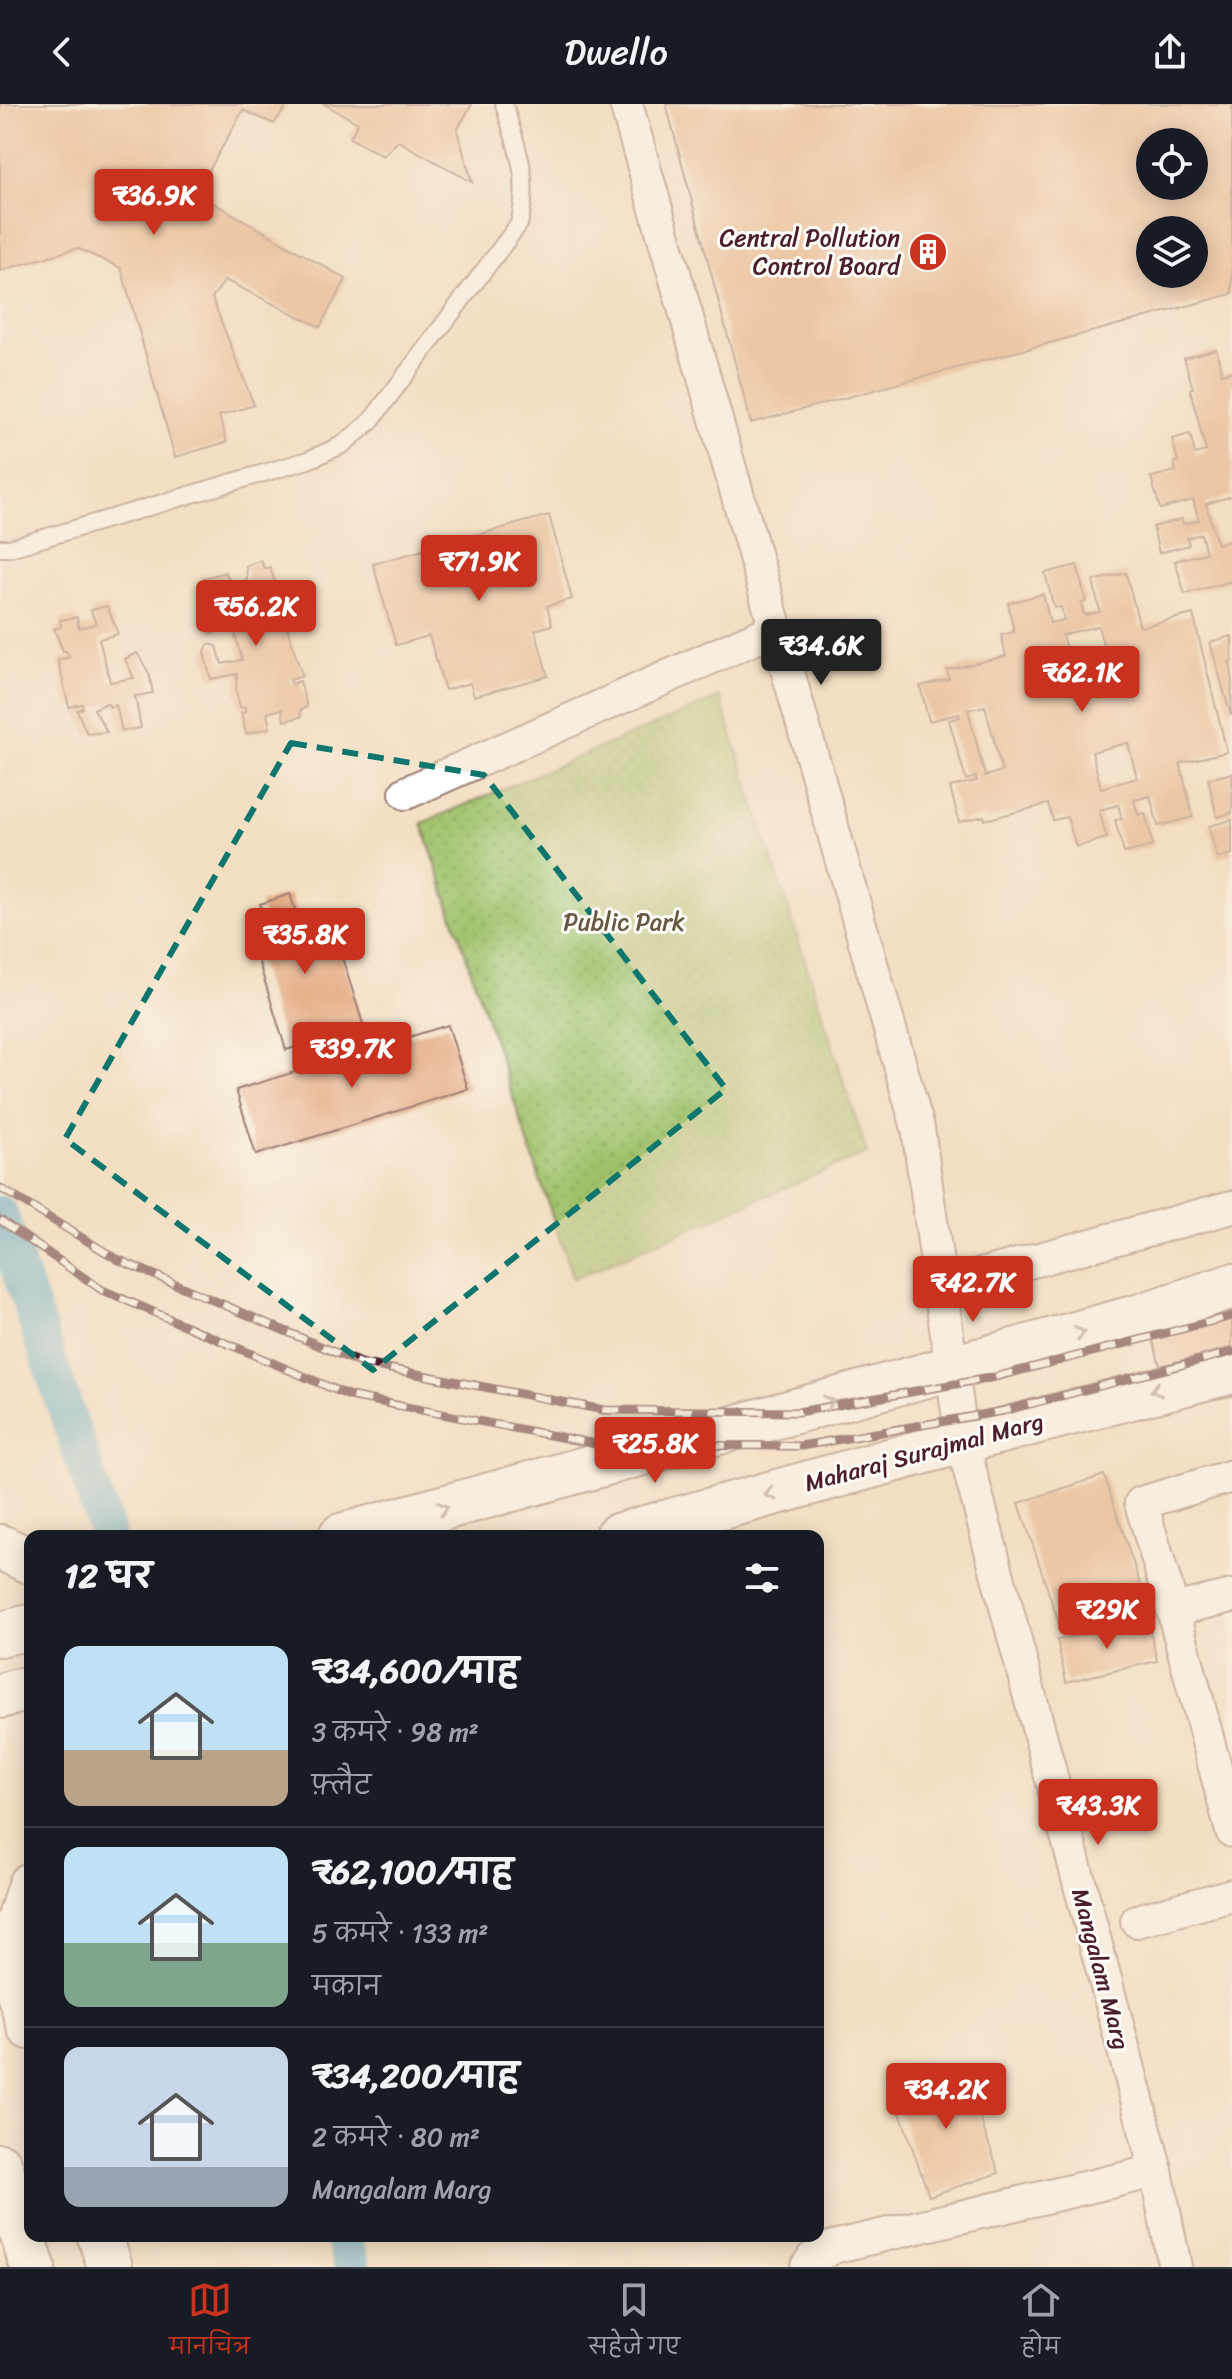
<!DOCTYPE html>
<html lang="hi">
<head>
<meta charset="utf-8">
<style>
	body { margin:0; font-family:Sriracha,"Playpen Sans Deva",sans-serif; background:#20242c; color:#f1f3f6; height:100vh; display:flex; flex-direction:column; font-size:30px; white-space:nowrap }
	* { box-sizing:border-box; margin:0 }
	p { font-size:26px; color:#9ea1a6 }
	.icon { flex:none; width:44px; height:44px; fill:none; stroke:currentColor; stroke-width:2; stroke-linecap:round; stroke-linejoin:round }
	.map { position:relative; flex:1; overflow:hidden }
	.panel { position:absolute; left:24px; top:1426px; width:800px; height:712px; display:flex; flex-direction:column; background:#171b24; border-radius:16px; box-shadow:0 4px 20px #0003 }
	.panel>* { flex:none }
	.controls { position:absolute; left:1136px; top:24px; display:grid; gap:16px }
	.controls a { display:grid; place-items:center; width:72px; height:72px; border-radius:50%; background:#171b24; box-shadow:0 4px 20px #0003; font-size:40px }
	.price { position:absolute; translate:-50% -68px; padding:0 18px; border-radius:8px; background:#c8321e; color:#fff; font-size:26px; line-height:52px; filter:drop-shadow(0 2px 4px #0008) }
	.price::after { content:''; position:absolute; left:50%; top:48px; width:24px; height:18px; margin-left:-12px; background:inherit; clip-path:polygon(0 0,100% 0,50% 100%) }
	.price.on { background:#222; color:#fff }
	ul { padding:0; list-style:none }
	li { display:flex; align-items:center; gap:24px; height:200px; padding:0 40px }
	li+li { border-top:2px solid #363941 }
	li span { display:grid; place-items:center; flex:none; width:224px; height:160px; border-radius:16px; color:#555 }
	li>.icon { margin-inline-start:auto }
	span .icon { width:96px; height:96px; fill:#fffc; stroke-width:1 }
	li b { font-size:34px }
	h2 { display:flex; justify-content:space-between; align-items:center; height:96px; padding:0 40px; font-size:34px }
	header { display:flex; justify-content:space-between; align-items:center; height:104px; padding:0 40px; background:#171b24; font-size:36px; font-weight:600 }
	.tab-bar { display:flex; justify-content:space-around; align-items:center; height:112px; border-top:2px solid #363941; background:#171b24; font-size:22px; color:#9ea1a6 }
	.tab-bar a { display:grid; justify-items:center; gap:4px }
	.tab-bar .on { color:#c8321e }
	.map>svg:first-child { display:block }
</style>
</head>
<body>
<header><svg class="icon" aria-label="back" viewBox="0 0 24 24"><path d="M15 5l-7 7 7 7"/></svg>Dwello<svg class="icon" aria-label="share" viewBox="0 0 24 24"><path d="M12 15V3M7 8l5-5 5 5M5 13v7h14v-7"/></svg></header>
<div class="map">
<svg width="1232" height="2163" viewBox="0 0 1232 2163">
	<defs>
		<pattern id="green-dots" width="8" height="8" patternUnits="userSpaceOnUse" patternTransform="scale(2)"><rect width="8" height="8" fill="#a0c16b"/><path d="M2 2h.1M6 6h.1" fill="none" stroke="#8ba55d" stroke-width="1.8" stroke-linecap="round"/></pattern>
	</defs>
	<rect width="100%" height="100%" fill="#fdfcf7"/>
	<filter id="ink" filterUnits="userSpaceOnUse"><feTurbulence type="fractalNoise" baseFrequency=".0125" numOctaves="2"/><feDisplacementMap in="SourceGraphic" scale="16" xChannelSelector="R" yChannelSelector="G"/><feConvolveMatrix kernelMatrix="1 2 1 2 8 2 1 2 1" color-interpolation-filters="sRGB"/></filter>
	<filter id="wash" filterUnits="userSpaceOnUse"><feTurbulence type="fractalNoise" baseFrequency=".006" numOctaves="4" result="noise"/><feDisplacementMap in="SourceGraphic" scale="32" xChannelSelector="R" yChannelSelector="G"/><feGaussianBlur stdDeviation="1.8" result="paint"/><feColorMatrix in="noise" values="0 0 0 0 0 0 0 0 0 0 0 0 0 0 0 0 0 1.4 0 .05"/><feComposite in="paint" operator="in"/></filter>
	<g filter="url(#wash)">
		<rect width="100%" height="100%" fill="#f3dfc2"/>
		<!-- green -->
		<polygon fill="url(#green-dots)" stroke="#75704b" stroke-width="2" points="720,593 867,1049 573,1175 422,719"/>
		<g fill="none" stroke-linecap="round" stroke-linejoin="round">
			<!-- canal -->
			<g stroke="#51a8cd" stroke-width="36">
				<polyline points="0,1110 108,1432"/>
				<polyline points="342,2132 353,2163"/>
			</g>
		</g>
		<g id="blocks">
			<!-- building -->
			<g fill="#e5ac84" fill-rule="evenodd">
				<polygon points="0,0 288,0 274,20 243,6 202,79 190,72 184,82 346,175 320,223 225,176 212,194 254,301 219,312 227,338 175,353 121,164 77,144 0,167"/>
				<polygon points="324,0 472,0 457,26 472,78 398,37 383,52 350,34 358,19"/>
				<path d="M666,0H1232V190L751,319ZM1150,38H1194V82H1150ZM1150,126H1194V170H1150Z"/>
				<polygon points="1216,245 1222,270 1232,267 1232,392 1206,400 1217,440 1232,436 1232,477 1185,490 1175,457 1206,449 1201,430 1187,434 1189,441 1159,449 1153,423 1182,415 1183,420 1199,416 1193,396 1160,405 1151,373 1176,367 1174,358 1178,357 1172,335 1190,330 1195,350 1206,347 1190,285 1193,284 1184,254"/>
				<polygon points="549,411 572,495 547,502 552,521 535,526 548,572 474,592 470,579 445,586 429,532 396,541 373,460"/>
				<polygon points="261,456 264,465 270,463 280,495 262,499 267,513 283,509 302,572 290,576 292,580 300,577 307,603 300,606 301,613 284,617 282,605 267,609 270,624 246,630 241,609 246,608 245,603 240,604 236,587 237,570 211,575 204,549 209,540 217,542 222,560 242,556 233,522 211,530 209,523 213,522 215,514 211,500 218,498 216,494 211,494 204,474 226,468 230,480 247,476 246,462"/>
				<path d="M1077,461L1086,498L1081,499L1084,511L1100,508L1093,477L1126,469L1140,523L1193,510L1227,648L1180,659L1193,713L1158,722L1150,692L1134,696L1138,711L1145,709L1153,742L1124,749L1115,716L1122,715L1118,701L1099,706L1107,734L1076,743L1067,713L1053,716L1048,700L985,716L984,712L959,718L950,683L977,677L976,673L966,676L949,616L960,613L959,610L929,617L920,582L949,575L947,566L1006,552L1001,531L1014,528L1008,499L1043,490L1050,519L1064,516L1061,503L1054,504L1045,469ZM1098,522L1108,559L1073,568L1062,531ZM985,602L1002,667L985,672L968,606ZM1128,639L1137,674L1101,684L1092,648Z"/>
				<polygon points="107,502 118,530 99,535 110,578 134,574 125,555 137,549 149,569 153,589 135,592 141,624 122,627 116,601 110,603 107,599 94,605 107,628 87,630 77,606 83,604 82,600 69,603 58,556 70,553 66,547 63,547 54,525 61,523 60,516 77,513 79,524 96,520 91,506"/>
				<polygon points="1232,532 1232,557 1229,558 1232,569 1231,612 1210,538"/>
				<polygon points="1232,669 1232,709 1217,713 1208,675"/>
				<polygon points="1232,716 1232,750 1217,754 1209,722"/>
				<polygon points="290,790 299,818 328,809 364,923 286,946 251,833 273,826 270,816 265,817 260,800"/>
				<polygon points="448,921 468,985 256,1051 236,986"/>
				<polygon points="1232,1201 1232,1292 1171,1302 1150,1225"/>
				<polygon points="1104,1371 1146,1498 1061,1526 1019,1399"/>
				<polygon points="1148,1516 1157,1557 1066,1578 1057,1536"/>
				<polygon points="962,1962 999,2069 929,2092 892,1985"/>
			</g>
		</g>
	</g>
	<g filter="url(#ink)">
		<use href="#blocks" fill-opacity="0" stroke="#9e7f76" stroke-width="2"/>
		<g fill="none" stroke-linecap="round" stroke-linejoin="round">
			<defs>
				<path id="lane" d="M0,444H10L308,356L342,341L370,318L519,120C531,71 517,47 504,0"/>
				<g id="street">
					<polyline points="626,0 918,1024 962,1337 1156,2067 1175,2163"/>
					<polyline points="406,689 775,525"/>
					<polyline points="940,1182 1232,1103"/>
					<polyline points="1232,1372 1141,1399 1173,1506 1232,1727"/>
					<polyline points="1173,1506 1232,1492"/>
					<polyline points="1137,1817 1232,1791"/>
					<polyline points="807,2163 813,2154 833,2143 1156,2067"/>
				</g>
				<g id="secondary">
					<polyline points="341,1432 1141,1212 1232,1182"/>
					<polyline points="617,1432 962,1337 1232,1267"/>
					<polyline points="0,1530 30,1523"/>
					<polyline points="0,1592 30,1584"/>
				</g>
				<g id="primary">
					<polyline points="0,1443 30,1457"/>
					<polyline points="0,1833 30,1923"/>
					<polyline points="7,1856 30,1781"/>
					<polyline points="0,2062 33,2163"/>
					<polyline points="100,2132 110,2163"/>
				</g>
			</defs>
			<!-- lane casing -->
			<use href="#lane" stroke="#9e7f76" stroke-width="20"/>
			<!-- street casing -->
			<use href="#street" stroke="#9e7f76" stroke-width="36"/>
			<!-- secondary casing -->
			<use href="#secondary" stroke="#9e7f76" stroke-width="48"/>
			<!-- primary casing -->
			<use href="#primary" stroke="#9e7f76" stroke-width="48"/>
			<!-- lane -->
			<use href="#lane" stroke="#fff" stroke-width="16"/>
			<!-- street -->
			<use href="#street" stroke="#fff" stroke-width="32"/>
			<!-- secondary -->
			<use href="#secondary" stroke="#fff" stroke-width="44"/>
			<!-- primary -->
			<use href="#primary" stroke="#fff" stroke-width="44"/>
			<defs>
				<g id="rail">
					<polyline points="0,1084 117,1155 360,1259 604,1306 798,1308 995,1273 1232,1212"/>
					<polyline points="0,1116 102,1186 350,1292 601,1341 801,1342 1003,1307 1232,1248"/>
				</g>
			</defs>
			<!-- rail casing -->
			<use href="#rail" stroke="#4a1f2b" stroke-width="9"/>
			<!-- rail -->
			<use href="#rail" stroke="#fdfcf7" stroke-width="6" stroke-dasharray="18" stroke-linecap="butt"/>
		</g>
		<!-- one-way arrows -->
		<defs><path id="oneway-chevron" d="M-2-3.5L2.5 0L-2 3.5" fill="none" stroke-width="1.6" stroke-linecap="round" stroke-linejoin="round" transform="scale(2)"/></defs>
		<g stroke="#ae9aa0">
			<use href="#oneway-chevron" transform="translate(1080 1229) rotate(-15)"/>
			<use href="#oneway-chevron" transform="translate(1156 1286) rotate(166)"/>
			<use href="#oneway-chevron" transform="translate(829 1298) rotate(-15)"/>
			<use href="#oneway-chevron" transform="translate(770 1390) rotate(165)"/>
			<use href="#oneway-chevron" transform="translate(443 1404) rotate(-15)"/>
		</g>
	</g>
	<!-- marked area -->
	<path d="M0 0H1232V2163H0ZM291,639L484,671L726,985L373,1266L65,1035Z" fill="#f3dfc2" fill-opacity=".55" fill-rule="evenodd"/>
	<path fill="none" stroke="#0f766e" stroke-width="6" stroke-dasharray="16 10" stroke-linejoin="round" d="M291,639L484,671L726,985L373,1266L65,1035Z"/>
	<!-- icons -->
	<defs>
		<symbol id="building-disc" viewBox="-11 -11 22 22"><circle r="9.5" fill="#c8321e" stroke="#fdfcf7"/><path d="M-4-6H4V6H1V3H-1V6H-4ZM-2.5-4.3h1.7v1.8h-1.7ZM.8-4.3h1.7v1.8H.8ZM-2.5-1h1.7V.8h-1.7ZM.8-1h1.7V.8H.8Z" fill="#fff"/></symbol>
	</defs>
	<g fill-rule="evenodd">
		<use href="#building-disc" x="906" y="126" width="44" height="44"/>
	</g>
	<g text-anchor="middle" dominant-baseline="central" stroke-width="6" stroke-linejoin="round" paint-order="stroke">
		<!-- poi labels -->
		<g font-size="24" fill="#4a1f2b" stroke="#fdfcf7" text-anchor="end">
			<text x="900" y="134">Central Pollution<tspan x="900" dy="28">Control Board</tspan></text>
		</g>
		<!-- park labels -->
		<g font-size="24" fill="#685841" stroke="#fdfcf7">
			<text x="624" y="818">Public Park</text>
		</g>
		<!-- street labels -->
		<g font-size="24" fill="#4a1f2b" stroke="#fdfcf7">
			<text transform="translate(924 1348) rotate(-15)">Maharaj Surajmal Marg</text>
			<text transform="translate(1101 1865) rotate(75)">Mangalam Marg</text>
		</g>
	</g>
</svg>
<div class="controls">
<a><svg class="icon" aria-label="locate" viewBox="0 0 24 24"><circle cx="12" cy="12" r="6"/><path d="M12 2v4M12 18v4M2 12h4M18 12h4"/></svg></a>
<a><svg class="icon" aria-label="layers" viewBox="0 0 24 24"><path d="M12 4l9 5-9 5-9-5zM3 14l9 5 9-5"/></svg></a>
</div>
<b class="price" style="left:154px;top:133px">₹36.9K</b>
<b class="price" style="left:479px;top:499px">₹71.9K</b>
<b class="price" style="left:256px;top:544px">₹56.2K</b>
<b class="price on" style="left:821px;top:583px">₹34.6K</b>
<b class="price" style="left:1082px;top:610px">₹62.1K</b>
<b class="price" style="left:305px;top:872px">₹35.8K</b>
<b class="price" style="left:352px;top:986px">₹39.7K</b>
<b class="price" style="left:973px;top:1220px">₹42.7K</b>
<b class="price" style="left:655px;top:1381px">₹25.8K</b>
<b class="price" style="left:1107px;top:1547px">₹29K</b>
<b class="price" style="left:1098px;top:1743px">₹43.3K</b>
<b class="price" style="left:946px;top:2027px">₹34.2K</b>
<section class="panel">
<h2>12 घर<svg class="icon" aria-label="filters" viewBox="0 0 24 24"><path d="M4 7h16M4 17h16"/><circle cx="9" cy="7" r="2"/><circle cx="15" cy="17" r="2"/></svg></h2>
<ul>
<li><span style="background:linear-gradient(#bfe0f5 65%,#b9a48a 0)"><svg class="icon" aria-label="home" viewBox="0 0 24 24"><path d="M3 11l9-7 9 7M6 9v11h12V9"/></svg></span><div><b>₹34,600/माह</b><p>3 कमरे · 98 m²</p><p>फ़्लैट</p></div></li>
<li><span style="background:linear-gradient(#bfe0f5 60%,#7fa58c 0)"><svg class="icon" aria-label="home" viewBox="0 0 24 24"><path d="M3 11l9-7 9 7M6 9v11h12V9"/></svg></span><div><b>₹62,100/माह</b><p>5 कमरे · 133 m²</p><p>मकान</p></div></li>
<li><span style="background:linear-gradient(#c9d6e8 75%,#9aa5b1 0)"><svg class="icon" aria-label="home" viewBox="0 0 24 24"><path d="M3 11l9-7 9 7M6 9v11h12V9"/></svg></span><div><b>₹34,200/माह</b><p>2 कमरे · 80 m²</p><p>Mangalam Marg</p></div></li>
</ul>
</section>
</div>
<nav class="tab-bar">
<a class="on"><svg class="icon" aria-label="map" viewBox="0 0 24 24"><path d="M3 6l6-2 6 2 6-2v14l-6 2-6-2-6 2zM9 4v14M15 6v14"/></svg>मानचित्र</a>
<a><svg class="icon" aria-label="saved" viewBox="0 0 24 24"><path d="M7 4h10v16l-5-4-5 4z"/></svg>सहेजे गए</a>
<a><svg class="icon" aria-label="home" viewBox="0 0 24 24"><path d="M3 11l9-7 9 7M6 9v11h12V9"/></svg>होम</a>
</nav>
</body>
</html>
